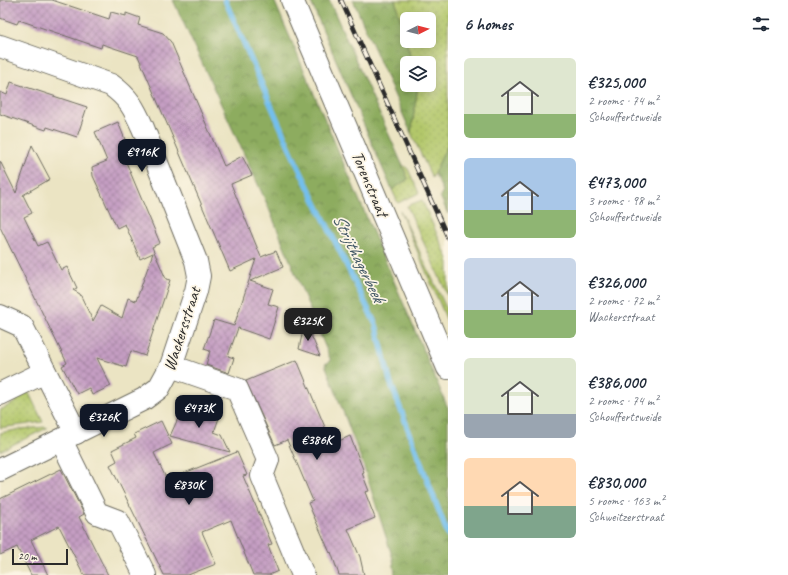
<!DOCTYPE html>
<html lang="en">
<head>
<meta charset="utf-8">
<style>
	body { margin:0; font-family:Caveat,sans-serif; background:#f6f6f7; color:#1f2937; height:100vh; display:flex; flex-direction:column; font-size:15px; white-space:nowrap }
	* { box-sizing:border-box; margin:0 }
	p { font-size:13px; color:#747a83 }
	.icon { flex:none; width:22px; height:22px; fill:none; stroke:currentColor; stroke-width:2; stroke-linecap:round; stroke-linejoin:round }
	.map { position:relative; flex:1; overflow:hidden }
	.drawer { display:flex; flex-direction:column; background:#fff; width:340px }
	.drawer>* { flex:none }
	.needle { width:26px; rotate:84deg }
	.buttons { position:absolute; left:400px; top:12px; display:grid; gap:8px }
	.buttons a { display:grid; place-items:center; width:36px; height:36px; border-radius:6px; background:#fff; box-shadow:0 2px 10px #0003; font-size:20px }
	.scale { position:absolute; left:12px; bottom:10px; width:56px; box-sizing:border-box; padding-left:4px; border:2px solid #2b2b2b; border-top:0; font-size:11px; line-height:14px; white-space:nowrap; color:#2b2b2b; -webkit-text-stroke:3px #fcf5e5; paint-order:stroke }
	.price { position:absolute; translate:-50% -34px; padding:0 9px; border-radius:8px; background:#111827; color:#fff; font-size:13px; line-height:26px; filter:drop-shadow(0 1px 2px #0008) }
	.price::after { content:''; position:absolute; left:50%; top:24px; width:12px; height:9px; margin-left:-6px; background:inherit; clip-path:polygon(0 0,100% 0,50% 100%) }
	.price.selected { background:#222; color:#fff }
	ul { padding:0; list-style:none }
	li { display:flex; align-items:center; gap:12px; height:100px; padding:0 16px }
	li span { display:grid; place-items:center; flex:none; width:112px; height:80px; border-radius:6px; color:#555 }
	li>.icon { margin-inline-start:auto }
	span .icon { width:48px; height:48px; fill:#fffc; stroke-width:1 }
	li b { font-size:17px }
	h2 { display:flex; justify-content:space-between; align-items:center; height:48px; padding:0 16px; font-size:17px }
	main { display:flex; flex:1; min-height:0 }
	.map>svg:first-child { display:block }
</style>
</head>
<body>
<main>
<div class="map">
<svg width="448" height="575" viewBox="0 0 448 575">
	<defs>
		<pattern id="grass-dots" width="8" height="8" patternUnits="userSpaceOnUse"><rect width="8" height="8" fill="#b2c76b"/><path d="M2 2h.1M6 6h.1" fill="none" stroke="#99ab5d" stroke-width="1.8" stroke-linecap="round"/></pattern>
		<pattern id="forest-crowns" width="20" height="18" patternUnits="userSpaceOnUse"><rect width="20" height="18" fill="#8dac5f"/><path d="M2 6a3 3 0 1 1 6 0M12 15a3 3 0 1 1 6 0" fill="none" stroke="#738c4f"/></pattern>
		<pattern id="building-cross-hatch" width="8" height="8" patternUnits="userSpaceOnUse"><rect width="8" height="8" fill="#c59ec3"/><path d="M0 0l8 8M0 8l8-8" fill="none" stroke="#a0819f"/></pattern>
	</defs>
	<rect width="100%" height="100%" fill="#fcf5e5"/>
	<filter id="ink" filterUnits="userSpaceOnUse"><feTurbulence type="fractalNoise" baseFrequency=".025" numOctaves="2"/><feDisplacementMap in="SourceGraphic" scale="8" xChannelSelector="R" yChannelSelector="G"/><feConvolveMatrix kernelMatrix="1 2 1 2 8 2 1 2 1" color-interpolation-filters="sRGB"/></filter>
	<filter id="wash" filterUnits="userSpaceOnUse"><feTurbulence type="fractalNoise" baseFrequency=".012" numOctaves="4" result="noise"/><feDisplacementMap in="SourceGraphic" scale="16" xChannelSelector="R" yChannelSelector="G"/><feGaussianBlur stdDeviation="0.9" result="paint"/><feColorMatrix in="noise" values="0 0 0 0 0 0 0 0 0 0 0 0 0 0 0 0 0 1.4 0 .05"/><feComposite in="paint" operator="in"/></filter>
	<g filter="url(#wash)">
		<rect width="100%" height="100%" fill="#ebe4c3"/>
		<!-- grass -->
		<g fill="url(#grass-dots)" stroke="#6e794b" fill-rule="evenodd">
			<path d="M395,0H448V144L432,178L411,133L417,92L416,85H429V63H412ZM407,19H429V41H407Z"/>
			<polygon points="402,164 408,169 419,193 398,203 392,190 408,179"/>
			<polygon points="422,200 448,259 448,296 407,206"/>
			<polygon points="400,210 448,312 448,323 401,213"/>
			<polygon points="26,387 43,422 0,428 0,410 16,402 16,398"/>
			<polygon points="46,427 47,428 0,451 0,433 21,429"/>
		</g>
		<!-- forest -->
		<g fill="url(#forest-crowns)" stroke="#5c6c45">
			<polygon points="173,0 274,0 448,408 448,575 395,575 393,559 363,464 325,364 331,361 267,204"/>
			<polygon points="310,0 329,0 402,164 408,179 392,190"/>
			<polygon points="353,0 395,0 412,63 407,63 407,85 416,85 417,92 411,133"/>
			<polygon points="448,144 448,214 440,196 443,191 434,173"/>
		</g>
		<g fill="none" stroke-linecap="round" stroke-linejoin="round">
			<!-- stream -->
			<polyline stroke="#73bfed" stroke-width="5.5" points="225,0 295,160 376,325 390,381 448,535"/>
		</g>
		<g id="blocks">
			<!-- building -->
			<g fill="url(#building-cross-hatch)">
				<polygon points="0,0 52,0 109,19 111,12 126,16 126,13 140,18 138,25 163,33 171,42 224,166 242,156 252,175 231,184 261,257 276,251 283,267 250,281 273,289 268,304 279,307 269,339 238,328 228,356 234,358 229,373 206,365 210,351 204,349 214,320 234,326 256,259 230,271 138,56 102,44 101,48 19,20 17,24 0,18"/>
				<polygon points="11,82 87,107 77,137 47,127 46,130 0,114 0,92 7,95"/>
				<polygon points="118,122 130,152 123,155 160,243 152,247 166,279 170,280 145,356 131,351 126,367 97,358 111,386 92,395 89,388 77,394 62,366 67,363 0,227 0,161 16,193 32,145 50,179 23,195 32,213 24,217 38,246 47,242 61,270 67,267 77,288 73,290 80,294 93,321 101,306 122,318 128,298 136,301 153,253 140,259 125,224 117,228 93,176 92,167 107,161 95,132"/>
				<polygon points="305,321 320,356 299,349"/>
				<polygon points="297,360 332,444 350,436 364,472 362,473 369,491 365,492 375,518 348,529 360,557 364,575 339,575 331,552 330,553 308,503 313,501 287,440 275,445 246,381"/>
				<polygon points="188,407 219,418 214,432 222,435 230,452 170,436 181,412"/>
				<polygon points="161,421 172,444 154,453 167,480 237,452 247,475 243,476 272,544 268,545 278,571 269,575 253,575 231,520 202,532 216,564 188,575 164,575 110,465 117,461 112,450 136,438 134,434"/>
				<polygon points="61,469 84,514 79,517 108,575 84,575 59,526 31,540 48,575 31,575 17,547 0,555 0,499"/>
			</g>
		</g>
	</g>
	<g filter="url(#ink)">
		<use href="#blocks" fill-opacity="0" stroke="#6e6c60" stroke-width="1"/>
		<g fill="none" stroke-linecap="round" stroke-linejoin="round">
			<defs>
				<g id="minor">
					<polyline points="292,0 448,368"/>
					<path d="M0,46L111,85C129,98 134,108 143,128L196,261L199,276L196,291L171,366L159,388L144,399L0,470"/>
					<polyline points="0,316 22,326 76,433"/>
					<polyline points="171,366 237,389 268,460 262,476 303,575"/>
					<polyline points="0,394 45,372"/>
					<polyline points="61,440 97,513 118,521 145,575"/>
				</g>
			</defs>
			<!-- minor casing -->
			<use href="#minor" stroke="#6e6c60" stroke-width="24"/>
			<!-- minor -->
			<use href="#minor" stroke="#fff" stroke-width="22"/>
			<defs>
				<polyline id="rail" points="341,0 448,238"/>
			</defs>
			<!-- rail casing -->
			<use href="#rail" stroke="#2b2b2b" stroke-width="4.5"/>
			<!-- rail -->
			<use href="#rail" stroke="#fcf5e5" stroke-width="3" stroke-dasharray="9" stroke-linecap="butt"/>
		</g>
	</g>
	<g text-anchor="middle" dominant-baseline="central" stroke-width="3.5" stroke-linejoin="round" paint-order="stroke">
		<!-- street labels -->
		<g font-size="17" fill="#2b2b2b" stroke="#fcf5e5">
			<text transform="translate(370 184) rotate(67)">Torenstraat</text>
			<text transform="translate(182 329) rotate(-72)">Wackersstraat</text>
		</g>
		<!-- water labels -->
		<g font-size="18" font-style="italic" fill="#415765" stroke="#fcf5e5">
			<text transform="translate(359 258) rotate(64)">Strijthagerbeek</text>
		</g>
	</g>
</svg>
<div class="buttons">
<a><svg class="needle" viewBox="-14 -14 28 28"><path d="M0-13l5 13h-10z" fill="#e53935"/><path d="M0 13l5-13h-10z" fill="#747a83"/></svg></a>
<a><svg class="icon" aria-label="layers" viewBox="0 0 24 24"><path d="M12 4l9 5-9 5-9-5zM3 14l9 5 9-5"/></svg></a>
</div>
<div class="scale">20 m</div>
<b class="price" style="left:142px;top:173px">€916K</b>
<b class="price selected" style="left:308px;top:342px">€325K</b>
<b class="price" style="left:199px;top:429px">€473K</b>
<b class="price" style="left:104px;top:438px">€326K</b>
<b class="price" style="left:317px;top:461px">€386K</b>
<b class="price" style="left:189px;top:506px">€830K</b>
</div>
<section class="drawer">
<h2>6 homes<svg class="icon" aria-label="filters" viewBox="0 0 24 24"><path d="M4 7h16M4 17h16"/><circle cx="9" cy="7" r="2"/><circle cx="15" cy="17" r="2"/></svg></h2>
<ul>
<li><span style="background:linear-gradient(#dfe7d0 70%,#8fb573 0)"><svg class="icon" aria-label="home" viewBox="0 0 24 24"><path d="M3 11l9-7 9 7M6 9v11h12V9"/></svg></span><div><b>€325,000</b><p>2 rooms · 74 m²</p><p>Schouffertsweide</p></div></li>
<li><span style="background:linear-gradient(#a9c7e8 65%,#8fb573 0)"><svg class="icon" aria-label="home" viewBox="0 0 24 24"><path d="M3 11l9-7 9 7M6 9v11h12V9"/></svg></span><div><b>€473,000</b><p>3 rooms · 98 m²</p><p>Schouffertsweide</p></div></li>
<li><span style="background:linear-gradient(#c9d6e8 65%,#8fb573 0)"><svg class="icon" aria-label="home" viewBox="0 0 24 24"><path d="M3 11l9-7 9 7M6 9v11h12V9"/></svg></span><div><b>€326,000</b><p>2 rooms · 72 m²</p><p>Wackersstraat</p></div></li>
<li><span style="background:linear-gradient(#dfe7d0 70%,#9aa5b1 0)"><svg class="icon" aria-label="home" viewBox="0 0 24 24"><path d="M3 11l9-7 9 7M6 9v11h12V9"/></svg></span><div><b>€386,000</b><p>2 rooms · 74 m²</p><p>Schouffertsweide</p></div></li>
<li><span style="background:linear-gradient(#ffd9b3 60%,#7fa58c 0)"><svg class="icon" aria-label="home" viewBox="0 0 24 24"><path d="M3 11l9-7 9 7M6 9v11h12V9"/></svg></span><div><b>€830,000</b><p>5 rooms · 163 m²</p><p>Schweitzerstraat</p></div></li>
</ul>
</section>
</main>
</body>
</html>
